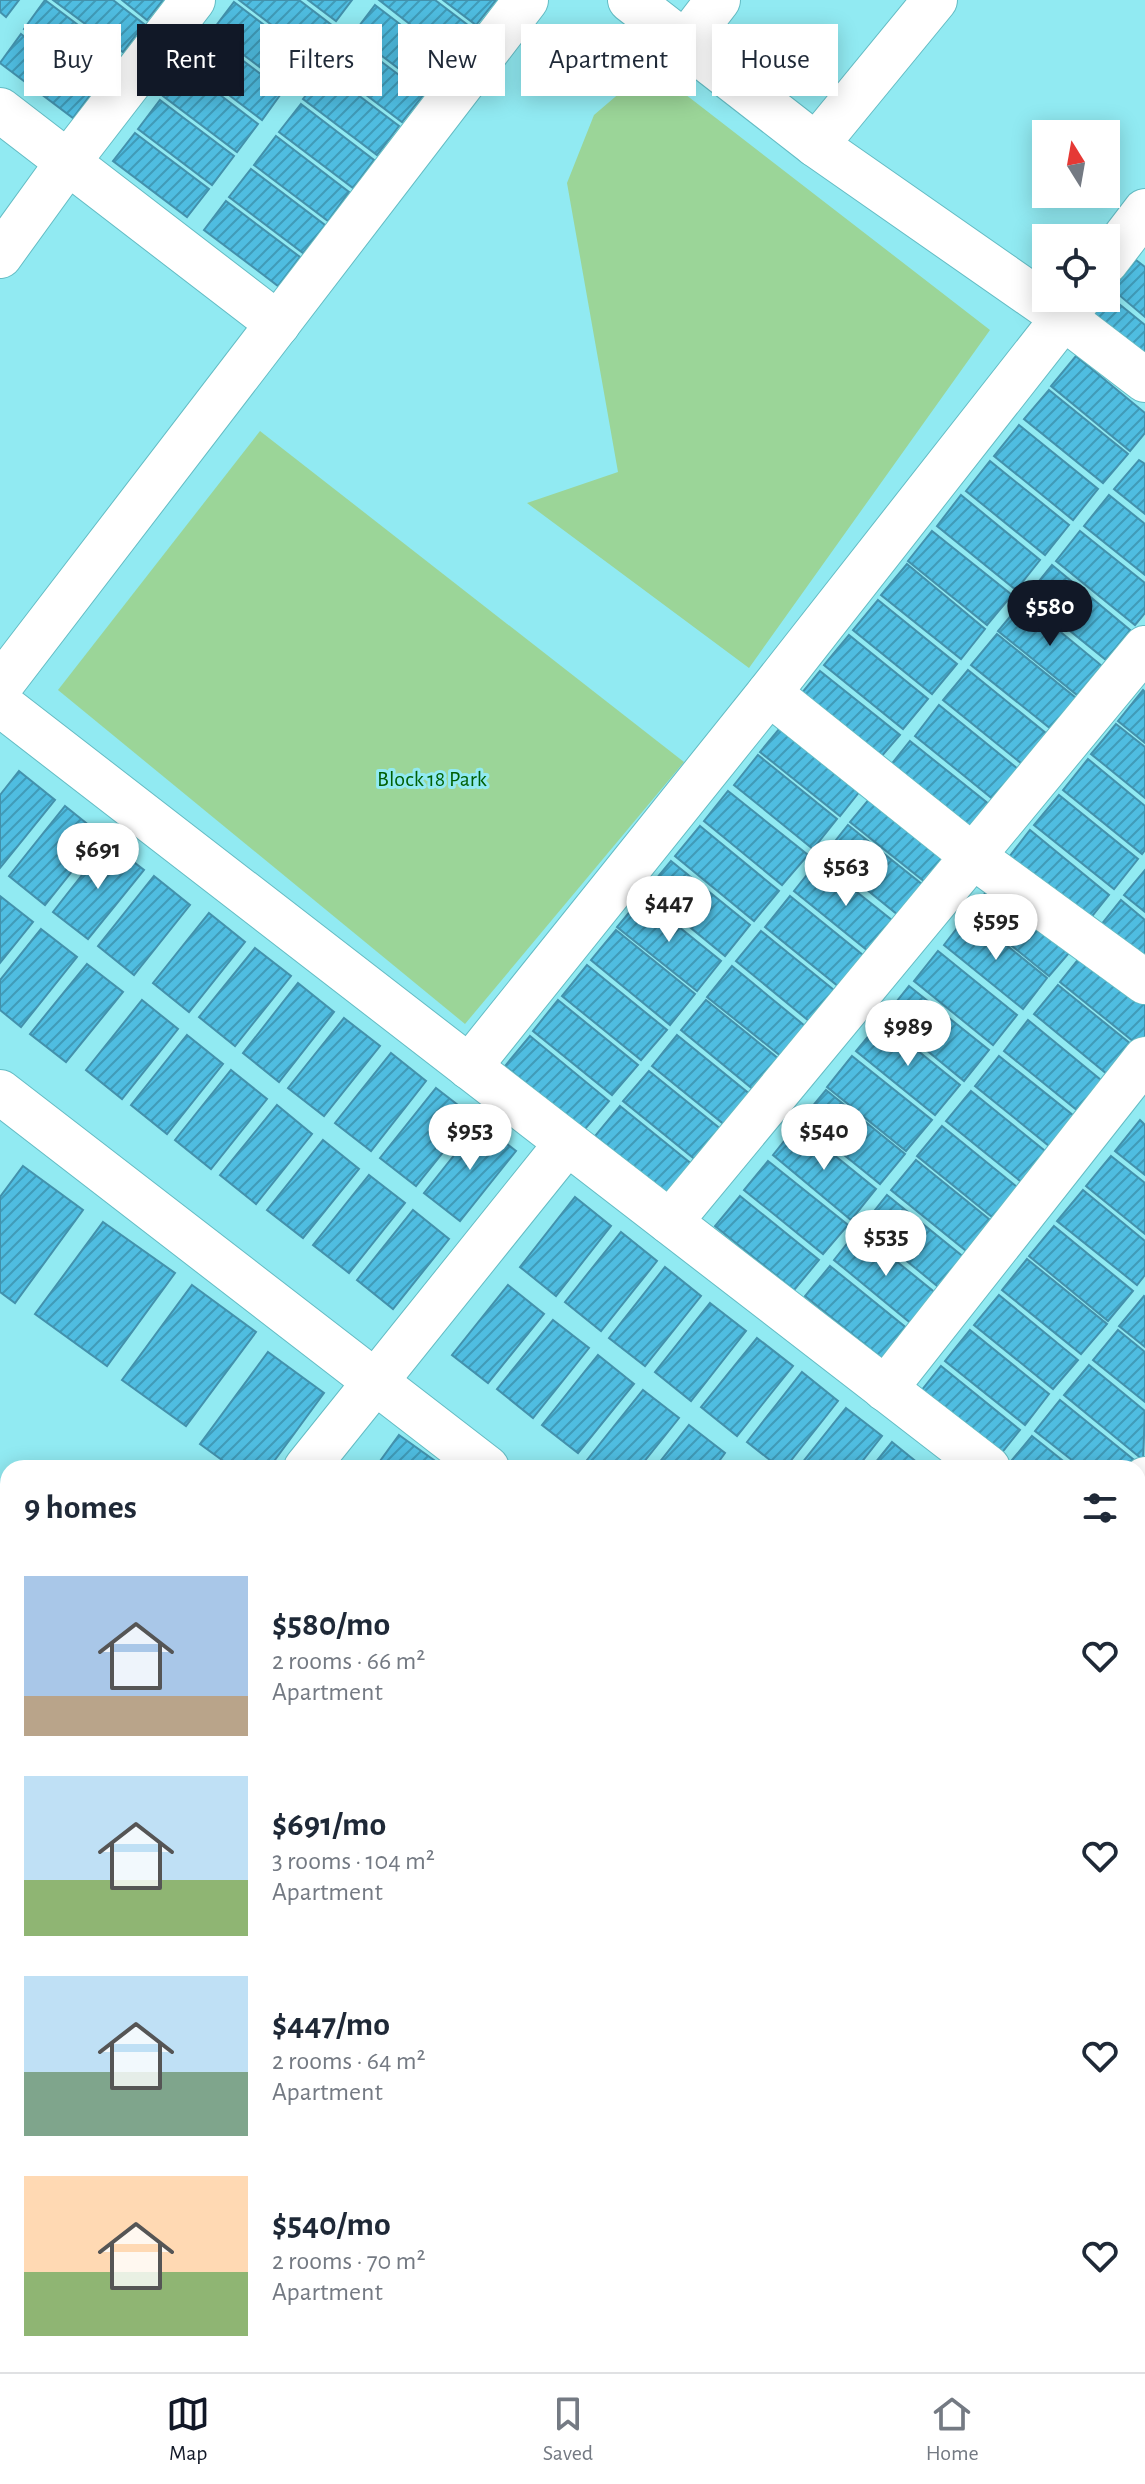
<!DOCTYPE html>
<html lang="en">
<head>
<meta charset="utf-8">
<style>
	body { margin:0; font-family:"Alegreya Sans",sans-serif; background:#f6f6f7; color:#1f2937; height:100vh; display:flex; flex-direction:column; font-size:30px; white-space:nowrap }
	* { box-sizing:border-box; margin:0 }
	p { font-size:26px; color:#747a83 }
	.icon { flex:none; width:44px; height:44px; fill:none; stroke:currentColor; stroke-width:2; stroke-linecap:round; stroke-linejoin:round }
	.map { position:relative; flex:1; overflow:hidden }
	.sheet { position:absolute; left:0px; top:1460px; width:1146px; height:912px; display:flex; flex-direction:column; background:#fff; border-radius:24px 24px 0 0; box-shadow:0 4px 20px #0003 }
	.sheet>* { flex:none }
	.top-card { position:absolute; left:24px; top:24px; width:1098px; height:72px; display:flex; gap:16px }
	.needle { width:52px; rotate:349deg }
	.tools { position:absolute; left:1032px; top:120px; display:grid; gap:16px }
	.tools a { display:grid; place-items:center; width:88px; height:88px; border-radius:0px; background:#fff; box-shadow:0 4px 20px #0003; font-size:40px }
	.price { position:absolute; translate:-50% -68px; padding:0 18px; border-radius:28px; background:#fff; color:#222; font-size:26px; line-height:52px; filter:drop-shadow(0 2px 4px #0008) }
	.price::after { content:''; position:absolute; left:50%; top:48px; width:24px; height:18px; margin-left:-12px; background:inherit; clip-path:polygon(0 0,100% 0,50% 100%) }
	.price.on { background:#111827; color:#fff }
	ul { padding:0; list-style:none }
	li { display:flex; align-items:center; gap:24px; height:200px; padding:0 24px }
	li span { display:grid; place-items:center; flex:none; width:224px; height:160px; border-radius:0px; color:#555 }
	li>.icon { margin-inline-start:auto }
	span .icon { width:96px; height:96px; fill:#fffc; stroke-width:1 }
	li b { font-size:34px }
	h2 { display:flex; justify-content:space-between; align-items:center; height:96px; padding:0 24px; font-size:34px }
	.tag { padding:0 28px; border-radius:0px; background:#fff; box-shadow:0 4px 20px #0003; font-size:28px; line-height:72px }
	.tag.on { background:#111827; color:#fff }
	.tabs { display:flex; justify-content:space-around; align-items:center; height:112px; border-top:2px solid #e0e1e3; background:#fff; font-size:22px; color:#747a83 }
	.tabs a { display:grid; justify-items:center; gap:4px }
	.tabs .on { color:#111827 }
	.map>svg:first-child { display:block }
</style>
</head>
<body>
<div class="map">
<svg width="1145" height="2372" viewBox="0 0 1145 2372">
	<defs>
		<pattern id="building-hatch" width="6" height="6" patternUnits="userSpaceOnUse" patternTransform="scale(2)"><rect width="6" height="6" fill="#4fbde1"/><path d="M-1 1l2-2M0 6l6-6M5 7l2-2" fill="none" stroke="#409bb8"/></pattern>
	</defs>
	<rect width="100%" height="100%" fill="#91eaf2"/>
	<!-- green -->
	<g fill="#9bd598">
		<polygon points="650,67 990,330 749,668 527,503 618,472 567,183 594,115"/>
		<polygon points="260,431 684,762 465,1024 58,690"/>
	</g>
	<!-- building -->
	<g fill="url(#building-hatch)" stroke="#4391ac" stroke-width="2">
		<polygon points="0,0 19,0 6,17 0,12"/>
		<polygon points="45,0 119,56 97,85 24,29"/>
		<polygon points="53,0 113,0 144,24 123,52"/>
		<polygon points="122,0 163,0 147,20"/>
		<polygon points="239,0 299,0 333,26 310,54"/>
		<polygon points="308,0 352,0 336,21"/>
		<polygon points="379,0 435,0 473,29 452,57"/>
		<polygon points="443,0 496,0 476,25"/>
		<polygon points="234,2 308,58 286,87 212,31"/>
		<polygon points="375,5 448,61 427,90 353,34"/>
		<polygon points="21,34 94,90 73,118 0,63"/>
		<polygon points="209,35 283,91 262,120 188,64"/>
		<polygon points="350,38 424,94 402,122 328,66"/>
		<polygon points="185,68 258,124 237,152 163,96"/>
		<polygon points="325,70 399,126 377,155 303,99"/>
		<polygon points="160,100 234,156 212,185 138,129"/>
		<polygon points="301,104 374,160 353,188 279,132"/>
		<polygon points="135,133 209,189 187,217 113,161"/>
		<polygon points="276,136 349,192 328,221 254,165"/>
		<polygon points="251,169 325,225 303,253 229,197"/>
		<polygon points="226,201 300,257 278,286 204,230"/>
		<polygon points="1136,260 1145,267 1145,317 1112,289"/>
		<polygon points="1108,295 1145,325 1145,376 1083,325"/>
		<polygon points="1076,356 1145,413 1145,433 1130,451 1051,386"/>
		<polygon points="1049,390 1128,454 1103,483 1024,419"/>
		<polygon points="1019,425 1098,489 1073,520 994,456"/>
		<polygon points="1139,460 1145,464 1145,514 1114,489"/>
		<polygon points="990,461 1069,525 1045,555 966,491"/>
		<polygon points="961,495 1040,560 1016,590 937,526"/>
		<polygon points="1109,495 1145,524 1145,575 1084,526"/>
		<polygon points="932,531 1012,595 987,625 908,561"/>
		<polygon points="1080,531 1145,583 1145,613 1135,625 1056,561"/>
		<polygon points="907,564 985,629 961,659 881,595"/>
		<polygon points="1052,565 1130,630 1106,660 1027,596"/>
		<polygon points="878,600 957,664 932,694 853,630"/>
		<polygon points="1023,601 1102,666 1077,695 998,631"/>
		<polygon points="997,634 1076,698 1051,729 971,665"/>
		<polygon points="849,635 928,699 903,729 824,665"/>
		<polygon points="968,670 1047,734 1022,764 943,700"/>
		<polygon points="820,671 900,735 874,765 796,700"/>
		<polygon points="1143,690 1145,692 1145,743 1118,721"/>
		<polygon points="939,705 1018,769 994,800 915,736"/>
		<polygon points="785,722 864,786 840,816 760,752"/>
		<polygon points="1116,724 1145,747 1145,798 1091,754"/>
		<polygon points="910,741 990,805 965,835 886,771"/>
		<polygon points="758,755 837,819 813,849 734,785"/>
		<polygon points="1088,759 1145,806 1145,850 1142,854 1063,790"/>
		<polygon points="19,771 55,800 0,868 0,795"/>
		<polygon points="728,791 808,855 782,885 704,821"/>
		<polygon points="876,791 955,856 930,886 850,822"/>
		<polygon points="1059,795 1138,859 1114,889 1034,825"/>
		<polygon points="65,806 101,835 45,905 9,876"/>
		<polygon points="848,825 928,889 903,919 824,855"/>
		<polygon points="700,826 779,891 754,921 675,856"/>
		<polygon points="1030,830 1109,895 1085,925 1006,861"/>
		<polygon points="108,842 144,870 88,939 53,912"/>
		<polygon points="671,861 750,925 725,956 646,891"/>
		<polygon points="818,861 898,925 873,955 794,891"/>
		<polygon points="1145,870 1145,912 1124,895"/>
		<polygon points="154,876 190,905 134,975 98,946"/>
		<polygon points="995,881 1075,946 1049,976 970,912"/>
		<polygon points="0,896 33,922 0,963"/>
		<polygon points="790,896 869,960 844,991 765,927"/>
		<polygon points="642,897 721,961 697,991 617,927"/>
		<polygon points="1121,900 1145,920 1145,971 1096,931"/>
		<polygon points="209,913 245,942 189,1012 153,983"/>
		<polygon points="968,914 1047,978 1023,1009 944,945"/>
		<polygon points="41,929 77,957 21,1027 0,1010 0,980"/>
		<polygon points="616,930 695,994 670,1025 591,960"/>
		<polygon points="761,931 840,995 815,1026 736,961"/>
		<polygon points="255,948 291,976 235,1046 199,1017"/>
		<polygon points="938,951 1017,1015 993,1045 914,981"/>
		<polygon points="1085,951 1145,1000 1145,1039 1139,1046 1060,982"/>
		<polygon points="87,964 123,992 66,1062 30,1034"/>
		<polygon points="587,965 667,1030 641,1060 562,996"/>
		<polygon points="732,966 811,1031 787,1061 707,997"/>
		<polygon points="298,983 334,1012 279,1082 243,1053"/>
		<polygon points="1058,985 1137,1049 1113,1079 1034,1014"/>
		<polygon points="909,986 989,1050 964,1081 885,1016"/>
		<polygon points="142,1000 178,1029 122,1099 86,1070"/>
		<polygon points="558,1000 638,1065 612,1095 533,1031"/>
		<polygon points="706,1000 785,1064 760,1095 681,1030"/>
		<polygon points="344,1018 380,1046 324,1116 288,1088"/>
		<polygon points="1028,1020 1107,1085 1083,1115 1004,1051"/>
		<polygon points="881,1021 960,1085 935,1115 856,1051"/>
		<polygon points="187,1035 223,1064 167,1134 131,1105"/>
		<polygon points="677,1035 757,1100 731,1130 652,1066"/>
		<polygon points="530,1036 609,1101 584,1130 505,1066"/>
		<polygon points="391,1053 426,1081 371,1151 335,1123"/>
		<polygon points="852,1056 932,1120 906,1151 827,1087"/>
		<polygon points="999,1056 1079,1120 1054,1150 975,1086"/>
		<polygon points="231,1070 267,1099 211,1169 175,1140"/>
		<polygon points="649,1071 728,1135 702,1165 623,1101"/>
		<polygon points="436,1088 472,1116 416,1186 380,1158"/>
		<polygon points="826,1090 905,1154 880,1184 801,1120"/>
		<polygon points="971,1091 1050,1155 1025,1185 946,1121"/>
		<polygon points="277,1105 312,1134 256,1204 220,1175"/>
		<polygon points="620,1106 699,1170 674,1200 595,1136"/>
		<polygon points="1140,1120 1145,1125 1145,1175 1115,1151"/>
		<polygon points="480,1123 516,1151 460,1221 424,1193"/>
		<polygon points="797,1125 876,1189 851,1220 773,1155"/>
		<polygon points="942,1126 1022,1191 997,1221 917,1156"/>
		<polygon points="323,1140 359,1169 303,1238 267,1210"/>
		<polygon points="1111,1156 1145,1183 1145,1234 1086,1186"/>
		<polygon points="916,1160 995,1224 970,1254 891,1190"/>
		<polygon points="768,1161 848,1225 823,1254 744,1190"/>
		<polygon points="23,1166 83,1210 15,1303 0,1292 0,1197"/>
		<polygon points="369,1175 405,1203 349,1273 313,1245"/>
		<polygon points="1083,1190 1145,1241 1145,1275 1137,1285 1057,1221"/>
		<polygon points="887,1195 966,1259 942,1290 863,1225"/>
		<polygon points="740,1196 819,1260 794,1290 715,1226"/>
		<polygon points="575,1197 611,1226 556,1296 520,1267"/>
		<polygon points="413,1210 449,1239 393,1309 357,1280"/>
		<polygon points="103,1222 175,1273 107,1366 35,1314"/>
		<polygon points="1054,1226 1133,1291 1108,1321 1029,1256"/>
		<polygon points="858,1230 938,1295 913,1325 834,1260"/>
		<polygon points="621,1232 657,1261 601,1331 565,1302"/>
		<polygon points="1027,1259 1107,1324 1081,1354 1002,1290"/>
		<polygon points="830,1266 909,1330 884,1360 805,1296"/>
		<polygon points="665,1267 701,1296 645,1366 609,1338"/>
		<polygon points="192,1285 256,1332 186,1426 122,1380"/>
		<polygon points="508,1285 544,1314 488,1383 452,1355"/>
		<polygon points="999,1295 1078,1360 1053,1389 974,1325"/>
		<polygon points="1144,1296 1145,1297 1145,1347 1119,1326"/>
		<polygon points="710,1303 746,1331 691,1401 655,1372"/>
		<polygon points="553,1320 589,1348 533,1418 497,1389"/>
		<polygon points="970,1330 1049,1394 1025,1425 945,1361"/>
		<polygon points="1118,1330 1145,1352 1145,1402 1093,1360"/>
		<polygon points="757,1338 793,1366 737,1436 701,1407"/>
		<polygon points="268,1352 324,1393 269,1468 233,1468 200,1444"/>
		<polygon points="598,1355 634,1384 578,1453 542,1425"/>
		<polygon points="1089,1365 1145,1411 1143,1460 1064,1395"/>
		<polygon points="941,1366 1020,1430 996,1460 917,1396"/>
		<polygon points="802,1372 838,1401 785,1468 780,1468 747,1442"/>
		<polygon points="643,1390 679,1418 639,1468 597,1468 587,1460"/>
		<polygon points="1060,1400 1139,1464 1136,1468 1082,1468 1035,1431"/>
		<polygon points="846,1408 882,1436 857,1468 798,1468"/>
		<polygon points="689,1425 725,1453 714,1468 655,1468"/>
		<polygon points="399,1435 445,1468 375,1468"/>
		<polygon points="1032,1436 1072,1468 1009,1468 1007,1466"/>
		<polygon points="892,1442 924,1468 871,1468"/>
		<polygon points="1145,1533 1145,1565 1138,1560 1138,1542"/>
		<polygon points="1138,1626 1145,1632 1145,1672 1138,1680"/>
		<polygon points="1145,1690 1145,1745 1138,1739 1138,1699"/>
		<polygon points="1145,1783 1145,1857 1138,1866 1138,1792"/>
		<polygon points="0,1807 8,1814 8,1982 0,1991"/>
		<polygon points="0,2017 8,2024 8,2127 0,2136"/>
		<polygon points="8,2139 8,2182 0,2176 0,2148"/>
		<polygon points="1138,2214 1145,2219 1145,2270 1138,2279"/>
		<polygon points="0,2273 8,2280 8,2364 103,2364 96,2372 0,2372"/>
		<polygon points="300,2364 402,2364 396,2372 294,2372"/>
		<polygon points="419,2364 444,2364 455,2372 412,2372"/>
		<polygon points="457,2364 661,2364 671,2372 467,2372"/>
	</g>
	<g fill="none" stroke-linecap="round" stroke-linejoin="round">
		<defs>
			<g id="minor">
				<polyline points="630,0 816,145 1064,318 1145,380"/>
				<polyline points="685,43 718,0"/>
				<polyline points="0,110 278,324"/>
				<polyline points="816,145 935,0"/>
				<polyline points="0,256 68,162 193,0"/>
				<polyline points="1106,262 1145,211"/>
				<polyline points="0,686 526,0"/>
				<polyline points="769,693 974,857 1145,982"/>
				<polyline points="0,704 988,1468"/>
				<polyline points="469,1067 769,693 1079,298"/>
				<polyline points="0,1092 487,1468"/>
				<polyline points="670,1222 1145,648"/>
				<polyline points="885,1389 1145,1059"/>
				<polyline points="306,1468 567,1143"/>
				<polyline points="1138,1488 1145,1479"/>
				<polyline points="1138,1584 1145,1590"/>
				<polyline points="0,1728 8,1718"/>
				<polyline points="1138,1972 1145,1964"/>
				<polyline points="0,2230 8,2236"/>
				<polyline points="175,2364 186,2372"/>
			</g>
			<g id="major">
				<polyline points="0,1615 8,1621"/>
				<polyline points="0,1691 8,1698"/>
				<path d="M831,2364C847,2372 863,2372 879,2364"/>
				<polyline points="950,2364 960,2372"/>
			</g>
		</defs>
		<!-- minor casing -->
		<use href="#minor" stroke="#64bcc4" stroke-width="46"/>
		<!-- major casing -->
		<use href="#major" stroke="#64bcc4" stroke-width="46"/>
		<!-- minor -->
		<use href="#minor" stroke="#fff" stroke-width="44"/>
		<!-- major -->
		<use href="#major" stroke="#fff" stroke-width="44"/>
	</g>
	<g text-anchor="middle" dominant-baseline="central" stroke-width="6" stroke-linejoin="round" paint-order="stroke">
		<!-- park labels -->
		<g font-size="22" fill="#005f05" stroke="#91eaf2">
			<text x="432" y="779">Block 18 Park</text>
		</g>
	</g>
</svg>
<div class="tools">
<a><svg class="needle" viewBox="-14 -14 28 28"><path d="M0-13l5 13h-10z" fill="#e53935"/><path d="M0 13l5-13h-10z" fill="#747a83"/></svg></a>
<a><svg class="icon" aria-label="locate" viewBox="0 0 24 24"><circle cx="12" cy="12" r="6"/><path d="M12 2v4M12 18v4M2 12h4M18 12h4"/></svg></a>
</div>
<b class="price on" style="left:1050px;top:648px">$580</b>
<b class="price" style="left:98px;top:891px">$691</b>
<b class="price" style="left:846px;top:908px">$563</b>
<b class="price" style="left:669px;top:944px">$447</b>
<b class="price" style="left:996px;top:962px">$595</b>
<b class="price" style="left:908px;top:1068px">$989</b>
<b class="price" style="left:470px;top:1172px">$953</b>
<b class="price" style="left:824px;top:1172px">$540</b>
<b class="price" style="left:886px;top:1278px">$535</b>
<div class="top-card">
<a class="tag">Buy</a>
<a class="tag on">Rent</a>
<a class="tag">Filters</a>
<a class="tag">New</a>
<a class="tag">Apartment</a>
<a class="tag">House</a>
</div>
<section class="sheet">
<h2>9 homes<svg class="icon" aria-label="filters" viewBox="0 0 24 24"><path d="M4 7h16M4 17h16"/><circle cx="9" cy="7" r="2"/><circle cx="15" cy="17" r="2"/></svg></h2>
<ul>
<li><span style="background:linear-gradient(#a9c7e8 75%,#b9a48a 0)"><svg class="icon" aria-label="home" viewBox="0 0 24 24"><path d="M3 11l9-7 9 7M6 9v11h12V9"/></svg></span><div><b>$580/mo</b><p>2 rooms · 66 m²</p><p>Apartment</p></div><svg class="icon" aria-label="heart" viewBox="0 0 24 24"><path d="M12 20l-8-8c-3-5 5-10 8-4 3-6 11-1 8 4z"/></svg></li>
<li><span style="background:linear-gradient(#bfe0f5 65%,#8fb573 0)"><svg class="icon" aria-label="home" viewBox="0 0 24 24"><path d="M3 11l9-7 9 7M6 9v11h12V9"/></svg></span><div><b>$691/mo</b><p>3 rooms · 104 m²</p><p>Apartment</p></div><svg class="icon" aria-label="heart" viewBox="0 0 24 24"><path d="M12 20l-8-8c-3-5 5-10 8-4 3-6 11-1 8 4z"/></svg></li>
<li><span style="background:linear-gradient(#bfe0f5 60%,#7fa58c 0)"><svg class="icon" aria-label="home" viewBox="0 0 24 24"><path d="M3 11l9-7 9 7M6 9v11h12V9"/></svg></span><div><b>$447/mo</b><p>2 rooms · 64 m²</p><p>Apartment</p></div><svg class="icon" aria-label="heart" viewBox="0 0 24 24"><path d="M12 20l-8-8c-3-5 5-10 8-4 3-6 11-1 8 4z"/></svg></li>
<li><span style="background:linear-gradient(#ffd9b3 60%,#8fb573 0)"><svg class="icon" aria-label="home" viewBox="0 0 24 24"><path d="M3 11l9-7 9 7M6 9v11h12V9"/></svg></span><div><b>$540/mo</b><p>2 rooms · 70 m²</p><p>Apartment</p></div><svg class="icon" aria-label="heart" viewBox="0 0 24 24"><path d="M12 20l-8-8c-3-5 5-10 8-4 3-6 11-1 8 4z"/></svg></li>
</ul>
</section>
</div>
<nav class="tabs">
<a class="on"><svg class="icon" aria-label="map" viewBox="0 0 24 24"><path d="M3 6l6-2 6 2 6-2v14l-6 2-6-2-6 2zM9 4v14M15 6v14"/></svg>Map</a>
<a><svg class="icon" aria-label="saved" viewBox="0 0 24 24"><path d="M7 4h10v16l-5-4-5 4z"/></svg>Saved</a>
<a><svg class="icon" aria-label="home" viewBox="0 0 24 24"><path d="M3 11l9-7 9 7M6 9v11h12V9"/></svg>Home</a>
</nav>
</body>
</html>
